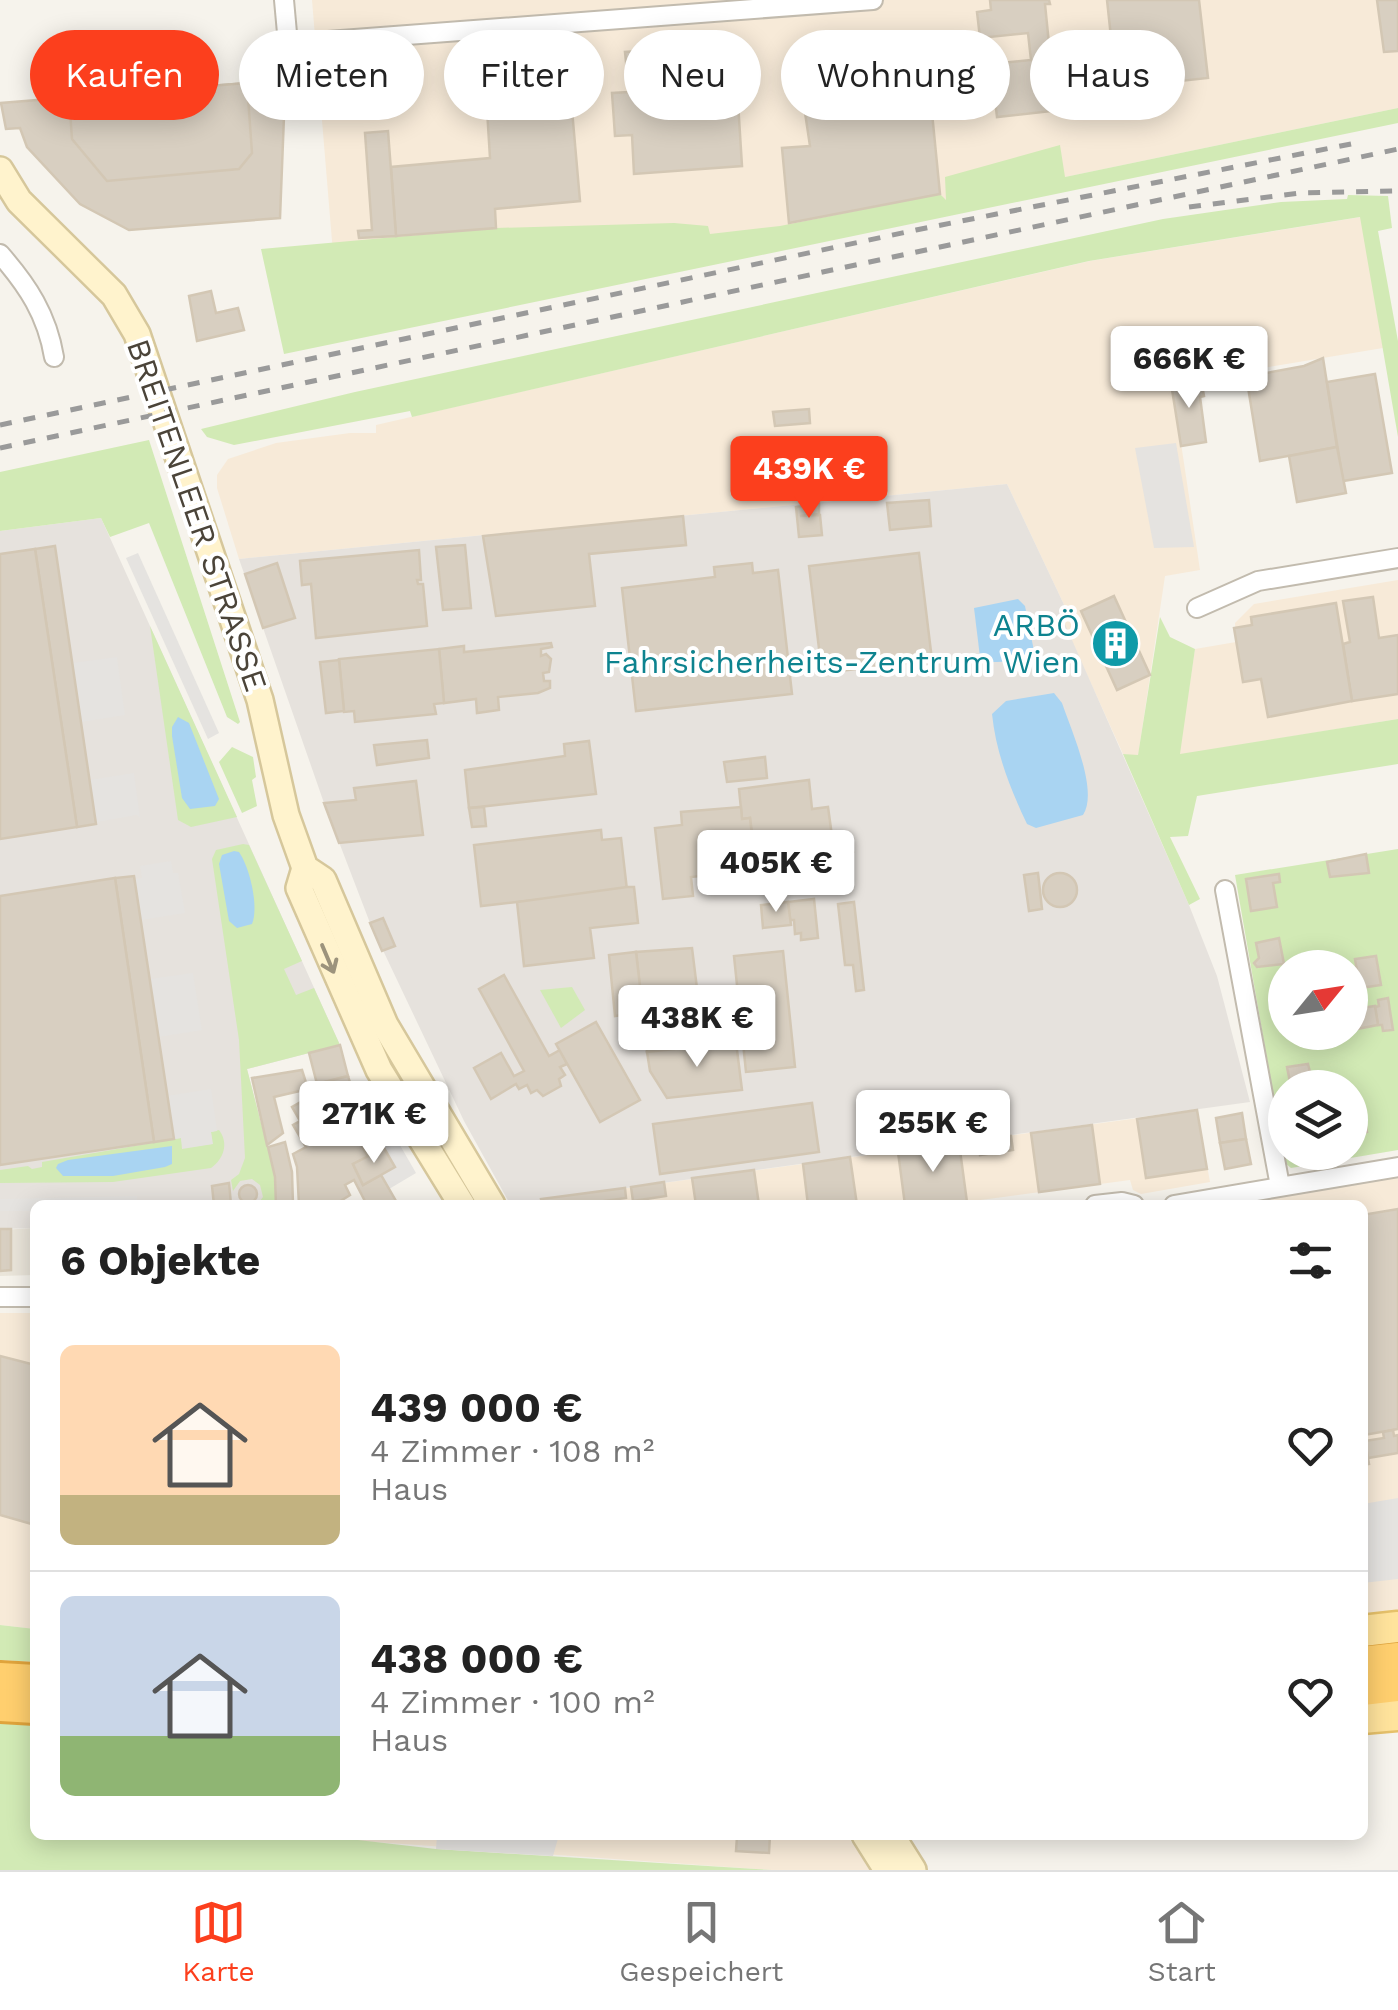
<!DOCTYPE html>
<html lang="de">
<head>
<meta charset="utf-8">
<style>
	body { margin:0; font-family:"Work Sans",sans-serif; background:#f6f6f6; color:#222; height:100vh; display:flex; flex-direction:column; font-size:38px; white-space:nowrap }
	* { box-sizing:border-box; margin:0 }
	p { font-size:32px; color:#767676 }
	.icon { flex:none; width:55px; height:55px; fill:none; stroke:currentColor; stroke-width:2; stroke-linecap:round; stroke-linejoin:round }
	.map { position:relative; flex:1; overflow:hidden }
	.details { position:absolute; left:30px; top:1200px; width:1338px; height:640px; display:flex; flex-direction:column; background:#fff; border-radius:15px; box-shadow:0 5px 25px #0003 }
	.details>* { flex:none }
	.banner { position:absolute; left:30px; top:30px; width:1340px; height:90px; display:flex; gap:20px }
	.needle { width:65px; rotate:60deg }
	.buttons { position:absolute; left:1268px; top:950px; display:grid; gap:20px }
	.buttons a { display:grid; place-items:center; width:100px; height:100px; border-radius:50%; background:#fff; box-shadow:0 5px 25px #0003; font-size:50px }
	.price { position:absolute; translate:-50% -85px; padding:0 22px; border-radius:10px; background:#fff; color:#222; font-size:32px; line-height:65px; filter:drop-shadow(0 2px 5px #0008) }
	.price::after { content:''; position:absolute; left:50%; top:60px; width:30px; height:22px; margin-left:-15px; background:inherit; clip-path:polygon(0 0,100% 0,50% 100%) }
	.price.on { background:#fc3f1d; color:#fff }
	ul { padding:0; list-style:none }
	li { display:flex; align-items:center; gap:30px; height:250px; padding:0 30px }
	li+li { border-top:2px solid #e0e0e0 }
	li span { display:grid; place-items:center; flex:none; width:280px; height:200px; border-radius:15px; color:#555 }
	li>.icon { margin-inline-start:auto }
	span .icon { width:120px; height:120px; fill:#fffc; stroke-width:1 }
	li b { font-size:42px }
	h2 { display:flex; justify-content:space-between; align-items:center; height:120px; padding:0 30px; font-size:42px }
	.pill { padding:0 35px; border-radius:45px; background:#fff; box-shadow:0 5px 25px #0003; font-size:35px; line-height:90px }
	.pill.on { background:#fc3f1d; color:#fff }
	.tabs { display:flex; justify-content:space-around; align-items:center; height:140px; border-top:2px solid #e0e0e0; background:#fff; font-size:28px; color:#767676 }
	.tabs a { display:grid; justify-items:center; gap:5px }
	.tabs .on { color:#fc3f1d }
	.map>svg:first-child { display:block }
</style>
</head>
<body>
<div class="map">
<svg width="1398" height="1870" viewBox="0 0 1398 1870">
	<rect width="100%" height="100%" fill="#f6f3ec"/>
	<!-- residential -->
	<polygon fill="#eae5da" points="35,1228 35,1275 0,1276 0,1230"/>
	<!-- commercial -->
	<g fill="#f7ead8">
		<polygon points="312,0 1398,0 1398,108 713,250 707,226 333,253"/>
		<polygon points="1361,217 1383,348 1172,383 1200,570 1165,576 1138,756 1123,754 1060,615 1067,611 1007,484 239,559 217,488 217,475 228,459 276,443 350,433 376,433 376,425 1090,261"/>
		<polygon points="1398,580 1398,719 1179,755 1195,649 1236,642 1235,623 1254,604"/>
		<polygon points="1197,1110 1210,1182 1141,1194 1133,1190 1130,1180 943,1205 510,1204"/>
		<polygon points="1398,1177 1398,1613 1363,1617 1362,1205 1235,1205"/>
		<polygon points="0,1313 35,1313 35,1629 0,1625"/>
		<polygon points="274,1835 847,1835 870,1870 772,1870"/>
	</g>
	<!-- industrial -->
	<g fill="#e6e2dd">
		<polygon points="1007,484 1067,611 1061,615 1189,905 1217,976 1250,1102 510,1204 464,1121 370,923 324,803 239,559"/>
		<polygon points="101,518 340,1045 247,1069 275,1177 276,1205 35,1205 35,1228 0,1229 0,531"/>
	</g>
	<!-- green -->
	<g fill="#d2eab5" fill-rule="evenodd">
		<polygon points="1398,108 1398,123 284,354 261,249 496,228 674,223 708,226 710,234 780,226 940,194 946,200 945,177 1060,145 1065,177"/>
		<polygon points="1348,195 1388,196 1392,228 1378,231 1398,341 1398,437 1360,217 1089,261 412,417 410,411 234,445 207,437 201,429 355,392 1163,219 1281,202 1347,199"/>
		<polygon points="149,440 240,722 238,724 227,717 149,523 110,537 101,518 0,531 0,472"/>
		<polygon points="1160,617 1170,637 1195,649 1180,754 1398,719 1398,764 1197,796 1188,836 1170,837 1200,899 1189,905 1123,754 1138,755"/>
		<polygon points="150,626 237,817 191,827 178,820"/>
		<polygon points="232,747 253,757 256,777 252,780 257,806 242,813 219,762"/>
		<polygon points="243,844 249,845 302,961 284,969 296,995 314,988 340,1045 247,1069 275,1177 276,1205 257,1205 263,1197 260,1185 252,1179 240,1181 233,1191 231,1180 239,1174 245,1158 239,1040 212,859 216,850"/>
		<path d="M1398,849V1150L1291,1168L1285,1163L1235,875ZM1285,968H1350V1032H1285ZM1285,1088H1350V1152H1285Z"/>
		<polygon points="572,987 585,1010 561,1028 540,990"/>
		<path d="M219,1130C229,1143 224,1159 211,1168L113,1182L0,1183V1170L28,1166L32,1169L42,1167V1162L181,1138L183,1148L212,1144L211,1132Z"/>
		<polygon points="0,1625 35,1629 35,1662 0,1660"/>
		<polygon points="0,1723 35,1725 35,1835 348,1835 358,1840 436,1849 772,1870 0,1870"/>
	</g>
	<!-- parking -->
	<g fill="#e5e3e0">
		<polygon points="1176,443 1194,547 1154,548 1135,448"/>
		<polygon points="138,553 219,733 208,739 126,558"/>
		<polygon points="117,657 125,715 81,722 72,663"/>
		<polygon points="134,773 140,818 137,815 96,822 90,780"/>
		<polygon points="171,861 173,873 178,873 185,913 141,920 135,879 142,878 140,866"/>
		<polygon points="193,973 202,1030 158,1037 150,979"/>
		<polygon points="211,1089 217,1131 211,1132 213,1144 182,1149 181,1138 174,1139 167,1096"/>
		<polygon points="374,1100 416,1173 389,1189 381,1175 394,1167 380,1142 368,1148 349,1114"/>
		<polygon points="137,1196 137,1205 35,1205 35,1211 0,1211 0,1199"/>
		<polygon points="1398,1498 1398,1579 1363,1583 1363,1504"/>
		<polygon points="437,1835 559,1835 553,1856 436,1849"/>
	</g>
	<!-- water -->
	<g fill="#a9d4f2">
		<path d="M1018,599L1025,606L1034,651C1019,659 993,668 980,657L974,608Z"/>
		<path d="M1054,693L1062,703C1071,730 1099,791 1083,815L1036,828L1027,824C1010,788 996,753 992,714L1006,701Z"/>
		<polygon points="178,717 189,723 219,799 215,806 190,809 182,798 172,736 172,727"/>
		<path d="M234,851L239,852C250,868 259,907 252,924L237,928L229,921L219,864L222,855Z"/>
		<polygon points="172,1146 172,1164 165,1167 113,1176 63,1176 56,1168 58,1164 68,1160"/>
	</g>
	<!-- building -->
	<g fill="#d8cfc1" stroke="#d3c7b4" stroke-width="2.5">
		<polygon points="990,0 1049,0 1050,4 1045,4 1049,44 1111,37 1107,0 1199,0 1208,78 1069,93 1070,109 997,117 991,64 1031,60 1028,33 980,38 977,12 991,10"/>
		<polygon points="1377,0 1398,0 1398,51 1384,52"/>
		<polygon points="700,47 703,86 725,84 725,78 739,77 740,85 737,86 742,166 634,174 632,135 615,136 612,93 629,92 625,52"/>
		<polygon points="959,51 964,98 967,97 969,112 939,115 933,53"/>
		<polygon points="909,54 916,108 886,112 887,118 932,113 940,194 789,223 782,148 810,146 803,99 846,93 843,80 859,60"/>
		<polygon points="258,82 261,111 284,116 280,218 129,230 80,204 27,147 20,128 6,129 1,103"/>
		<polygon points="247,83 252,153 239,169 107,181 72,139 69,97"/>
		<polygon points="570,87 580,201 495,209 496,228 396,236 391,167 490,158 487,109 498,108 496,93"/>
		<polygon points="388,131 396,236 359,238 358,231 372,230 365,133"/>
		<polygon points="211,291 216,313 238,308 244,330 197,341 189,296"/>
		<polygon points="1323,358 1337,447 1260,461 1247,381 1250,376 1304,366"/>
		<polygon points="1375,374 1392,473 1343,481 1327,382"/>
		<polygon points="1201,379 1204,396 1200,397 1206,442 1181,446 1171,383"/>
		<polygon points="809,409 810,423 775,426 773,412"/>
		<polygon points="1337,447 1346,493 1297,502 1289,456"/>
		<polygon points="929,500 931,526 890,530 887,503"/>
		<polygon points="819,504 819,514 800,516 820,515 822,535 799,537 796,507"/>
		<polygon points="683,516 686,545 589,554 595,606 496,616 483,536"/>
		<polygon points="465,545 471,608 443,610 436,547"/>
		<polygon points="55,546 96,824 77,827 35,549"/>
		<polygon points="35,549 77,827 0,839 0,554"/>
		<polygon points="419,550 421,580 417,580 418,584 423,584 427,626 316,638 311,584 302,585 300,561"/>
		<polygon points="919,553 932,660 822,673 809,566"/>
		<polygon points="277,563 295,618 263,628 245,574"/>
		<polygon points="752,563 753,573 778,570 792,694 636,711 622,588 715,577 714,567"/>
		<polygon points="1114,596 1150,675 1117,690 1081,611"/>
		<polygon points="1373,597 1379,638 1398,635 1398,694 1352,701 1343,644 1350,642 1343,601"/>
		<polygon points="1336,603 1352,701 1268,717 1261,679 1243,682 1234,628 1252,625 1251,617"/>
		<polygon points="551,643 552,647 541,649 541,656 546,654 551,659 549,672 543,673 544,681 550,681 550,688 538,693 498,697 499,710 477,713 476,699 444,703 439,649 464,646 464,652"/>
		<polygon points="439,649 444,703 434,704 436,714 355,722 354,711 344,712 339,659"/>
		<polygon points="339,660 344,711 326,713 320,662"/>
		<polygon points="427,740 429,758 377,765 374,745"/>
		<polygon points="589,741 596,794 469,808 465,770 565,756 564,744"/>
		<polygon points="765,757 767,778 727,782 724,762"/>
		<polygon points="809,780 812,809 828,807 832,836 850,834 853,852 832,854 835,877 758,886 750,818 742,819 739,789"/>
		<polygon points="416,781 423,835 339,843 324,803 356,800 354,788"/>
		<polygon points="484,807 486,826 472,827 469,808"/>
		<polygon points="741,807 742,819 750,818 757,877 745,878 744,871 691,877 693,896 663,899 655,828 682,825 681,812"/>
		<polygon points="601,830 602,840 621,838 627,890 481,906 474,845"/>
		<polygon points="1366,854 1369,873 1330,877 1327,862"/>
		<circle cx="1060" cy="890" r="17"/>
		<polygon points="1038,873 1042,909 1029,911 1024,875"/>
		<polygon points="1279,874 1280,882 1273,883 1277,907 1251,911 1246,879"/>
		<polygon points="134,876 174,1139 154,1142 115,878"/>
		<polygon points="115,878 154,1142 0,1165 0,896"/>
		<polygon points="627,887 634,887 638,923 590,928 594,958 524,966 517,902"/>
		<polygon points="814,899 818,938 801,940 801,933 795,934 794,920 790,920 788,902"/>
		<polygon points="788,902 791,925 763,928 761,905"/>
		<polygon points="854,902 864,990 856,991 853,965 845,965 838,904"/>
		<polygon points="383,918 395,946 382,951 370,923"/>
		<polygon points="1279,938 1284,964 1257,967 1254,963 1259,958 1256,943"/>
		<polygon points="692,948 704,1045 647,1052 636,952"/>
		<polygon points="783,951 795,1067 746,1072 734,956"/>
		<polygon points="636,952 643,1012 615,1016 609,955"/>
		<polygon points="1376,956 1381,985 1360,988 1355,959"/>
		<polygon points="504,975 549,1056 560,1050 567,1064 560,1067 565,1075 559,1079 561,1086 543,1096 537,1090 531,1093 527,1085 519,1089 516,1084 491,1099 474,1068 501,1053 514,1076 524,1071 479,989"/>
		<polygon points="1388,998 1393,1030 1383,1031 1382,1025 1378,1025 1375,1007 1379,1006 1378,1000"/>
		<polygon points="1375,1006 1378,1025 1357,1029 1354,1009"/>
		<polygon points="596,1022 640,1100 600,1122 556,1044"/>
		<polygon points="736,1042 742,1090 667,1098 650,1071 647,1052"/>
		<polygon points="340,1045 348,1076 317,1084 309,1053"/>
		<polygon points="1308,1064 1311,1076 1308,1079 1290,1082 1287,1067"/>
		<polygon points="302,1070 308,1089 274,1097 283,1133 267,1145 252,1078"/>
		<polygon points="348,1076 353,1092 344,1095 346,1103 339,1106 368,1157 353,1164 363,1185 381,1175 396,1201 389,1205 367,1205 354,1180 345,1185 350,1195 334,1205 299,1205 297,1167 293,1154 306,1147 293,1125 300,1121 292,1107 318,1092 317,1084"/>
		<polygon points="1361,1101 1367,1132 1350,1135 1350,1103"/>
		<polygon points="812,1103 819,1152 660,1174 653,1124"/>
		<polygon points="1197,1110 1207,1169 1146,1178 1137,1119"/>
		<polygon points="1242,1113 1246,1139 1220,1143 1216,1118"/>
		<polygon points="1092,1125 1100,1184 1039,1192 1031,1133"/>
		<polygon points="1011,1136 1013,1150 980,1155 978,1141"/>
		<polygon points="1246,1139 1251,1164 1225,1169 1220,1143"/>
		<polygon points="285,1142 292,1172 293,1205 276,1205 275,1177 268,1147"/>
		<polygon points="959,1143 967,1202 905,1205 898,1152"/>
		<polygon points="384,1148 395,1167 363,1185 353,1164"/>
		<polygon points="850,1157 857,1205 808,1205 803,1164"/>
		<polygon points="754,1170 759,1205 696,1205 692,1178"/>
		<polygon points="664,1182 666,1196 633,1201 631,1187"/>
		<polygon points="229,1183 231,1204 214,1205 212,1186"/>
		<circle cx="248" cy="1194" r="9"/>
		<polygon points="625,1188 626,1198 604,1201 605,1205 542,1205 541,1199"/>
		<polygon points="1398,1209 1398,1429 1364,1435 1369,1464 1362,1465 1362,1215"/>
		<polygon points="0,1229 11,1229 11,1270 0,1271"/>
		<polygon points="0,1356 35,1365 35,1525 0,1515"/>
		<polygon points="1393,1430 1394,1436 1398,1435 1398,1453 1368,1458 1365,1441 1384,1438 1383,1432"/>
		<polygon points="745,1835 770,1835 769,1853 736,1851 737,1837 745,1838"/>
	</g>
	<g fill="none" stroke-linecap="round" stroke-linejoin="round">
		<defs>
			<g id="minor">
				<polyline points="284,0 288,44 873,0"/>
				<path d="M0,254C28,286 47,315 54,357"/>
				<polyline points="1197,608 1258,581 1398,558"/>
				<polyline points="1225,890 1280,1186"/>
				<polyline points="1095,1205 1122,1202 1134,1205"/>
				<polyline points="1174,1205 1398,1167"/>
				<polyline points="0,1297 35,1297"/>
			</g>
			<g id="secondary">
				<polyline points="0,170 19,201 114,295 137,334 260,700 286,815 305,868 323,880 385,1025 492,1205"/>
				<polyline points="305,868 299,888 379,1070 462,1205"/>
				<polyline points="865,1835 887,1870"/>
				<polyline points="891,1835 913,1870"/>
			</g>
			<g id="primary">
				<polyline points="1362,1631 1398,1627"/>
				<polyline points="1362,1718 1398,1715"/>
			</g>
			<g id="motorway">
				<polyline points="1362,1663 1398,1659"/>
				<polyline points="0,1679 35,1681"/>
				<polyline points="1362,1689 1398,1685"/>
				<polyline points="0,1705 35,1707"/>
			</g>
		</defs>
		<!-- minor casing -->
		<use href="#minor" stroke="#c2bbae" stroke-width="22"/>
		<!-- secondary casing -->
		<use href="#secondary" stroke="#d6c79b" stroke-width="30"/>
		<!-- primary casing -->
		<use href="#primary" stroke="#e6c16a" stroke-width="35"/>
		<!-- motorway casing -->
		<use href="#motorway" stroke="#e0a43c" stroke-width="38"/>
		<!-- minor -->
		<use href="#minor" stroke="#fff" stroke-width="18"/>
		<!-- secondary -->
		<use href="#secondary" stroke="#fff3cd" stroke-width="25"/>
		<!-- primary -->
		<use href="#primary" stroke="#ffe39c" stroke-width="30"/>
		<!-- motorway -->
		<use href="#motorway" stroke="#ffcf6e" stroke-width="32"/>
		<!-- rail -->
		<g stroke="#9a9a9a" stroke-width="5" stroke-dasharray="12 12" stroke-linecap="butt">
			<polyline points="1189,207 1300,193 1398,191"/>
			<polyline points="0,425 916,230 1356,143"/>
			<polyline points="0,448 1398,149"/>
		</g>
	</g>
	<!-- one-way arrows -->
	<defs><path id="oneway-shaft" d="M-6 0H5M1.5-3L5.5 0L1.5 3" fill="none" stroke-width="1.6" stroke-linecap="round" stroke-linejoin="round" transform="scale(2.5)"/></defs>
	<use stroke="#9c937c" href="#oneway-shaft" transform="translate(328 959) rotate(67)"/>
	<!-- icons -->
	<defs>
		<symbol id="building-disc" viewBox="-11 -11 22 22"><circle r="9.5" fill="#0f9aa8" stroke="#fff"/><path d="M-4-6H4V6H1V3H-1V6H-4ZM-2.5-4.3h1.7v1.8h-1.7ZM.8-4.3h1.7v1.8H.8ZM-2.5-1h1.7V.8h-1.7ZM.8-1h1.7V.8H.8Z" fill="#fff"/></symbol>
	</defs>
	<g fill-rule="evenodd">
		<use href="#building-disc" x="1088" y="616" width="55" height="55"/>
	</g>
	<g text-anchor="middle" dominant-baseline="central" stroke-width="8" stroke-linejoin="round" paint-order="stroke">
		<!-- street labels -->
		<g font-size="32" fill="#4b4439" stroke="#fff">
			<text transform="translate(197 515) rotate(71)">BREITENLEER STRASSE</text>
		</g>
		<!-- culture labels -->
		<g font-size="32" fill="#0d838f" stroke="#fff" text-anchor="end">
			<text x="1080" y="625">ARBÖ<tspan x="1080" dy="37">Fahrsicherheits-Zentrum Wien</tspan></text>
		</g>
	</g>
</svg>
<div class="buttons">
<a><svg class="needle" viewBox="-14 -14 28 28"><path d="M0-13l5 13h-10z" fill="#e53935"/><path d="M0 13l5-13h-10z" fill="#767676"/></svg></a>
<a><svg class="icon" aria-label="layers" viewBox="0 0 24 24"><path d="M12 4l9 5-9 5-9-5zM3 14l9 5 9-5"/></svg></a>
</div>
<b class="price" style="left:1189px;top:411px">666K €</b>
<b class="price on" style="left:809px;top:521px">439K €</b>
<b class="price" style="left:776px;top:915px">405K €</b>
<b class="price" style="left:697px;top:1070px">438K €</b>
<b class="price" style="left:374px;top:1166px">271K €</b>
<b class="price" style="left:933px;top:1175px">255K €</b>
<div class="banner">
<a class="pill on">Kaufen</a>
<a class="pill">Mieten</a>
<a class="pill">Filter</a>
<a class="pill">Neu</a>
<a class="pill">Wohnung</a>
<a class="pill">Haus</a>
</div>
<section class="details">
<h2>6 Objekte<svg class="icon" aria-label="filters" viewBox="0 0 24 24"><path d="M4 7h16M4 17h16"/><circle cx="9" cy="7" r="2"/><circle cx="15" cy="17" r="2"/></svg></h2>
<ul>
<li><span style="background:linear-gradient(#ffd9b3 75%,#c2b280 0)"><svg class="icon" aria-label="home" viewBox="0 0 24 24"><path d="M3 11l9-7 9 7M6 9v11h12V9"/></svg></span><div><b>439 000 €</b><p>4 Zimmer · 108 m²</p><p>Haus</p></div><svg class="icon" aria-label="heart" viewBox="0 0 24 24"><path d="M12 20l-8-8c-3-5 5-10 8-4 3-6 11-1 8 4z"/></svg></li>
<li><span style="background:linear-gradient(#c9d6e8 70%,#8fb573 0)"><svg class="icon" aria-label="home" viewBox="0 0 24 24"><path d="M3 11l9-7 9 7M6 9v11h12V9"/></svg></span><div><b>438 000 €</b><p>4 Zimmer · 100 m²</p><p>Haus</p></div><svg class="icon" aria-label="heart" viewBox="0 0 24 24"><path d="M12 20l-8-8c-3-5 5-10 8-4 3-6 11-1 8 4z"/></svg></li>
</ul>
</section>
</div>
<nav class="tabs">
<a class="on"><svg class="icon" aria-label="map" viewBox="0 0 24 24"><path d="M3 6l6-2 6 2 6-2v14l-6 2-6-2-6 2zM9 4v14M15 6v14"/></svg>Karte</a>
<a><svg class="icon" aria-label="saved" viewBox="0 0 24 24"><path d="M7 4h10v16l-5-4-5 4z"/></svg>Gespeichert</a>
<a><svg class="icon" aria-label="home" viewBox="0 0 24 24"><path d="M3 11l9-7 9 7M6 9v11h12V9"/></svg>Start</a>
</nav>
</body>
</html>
